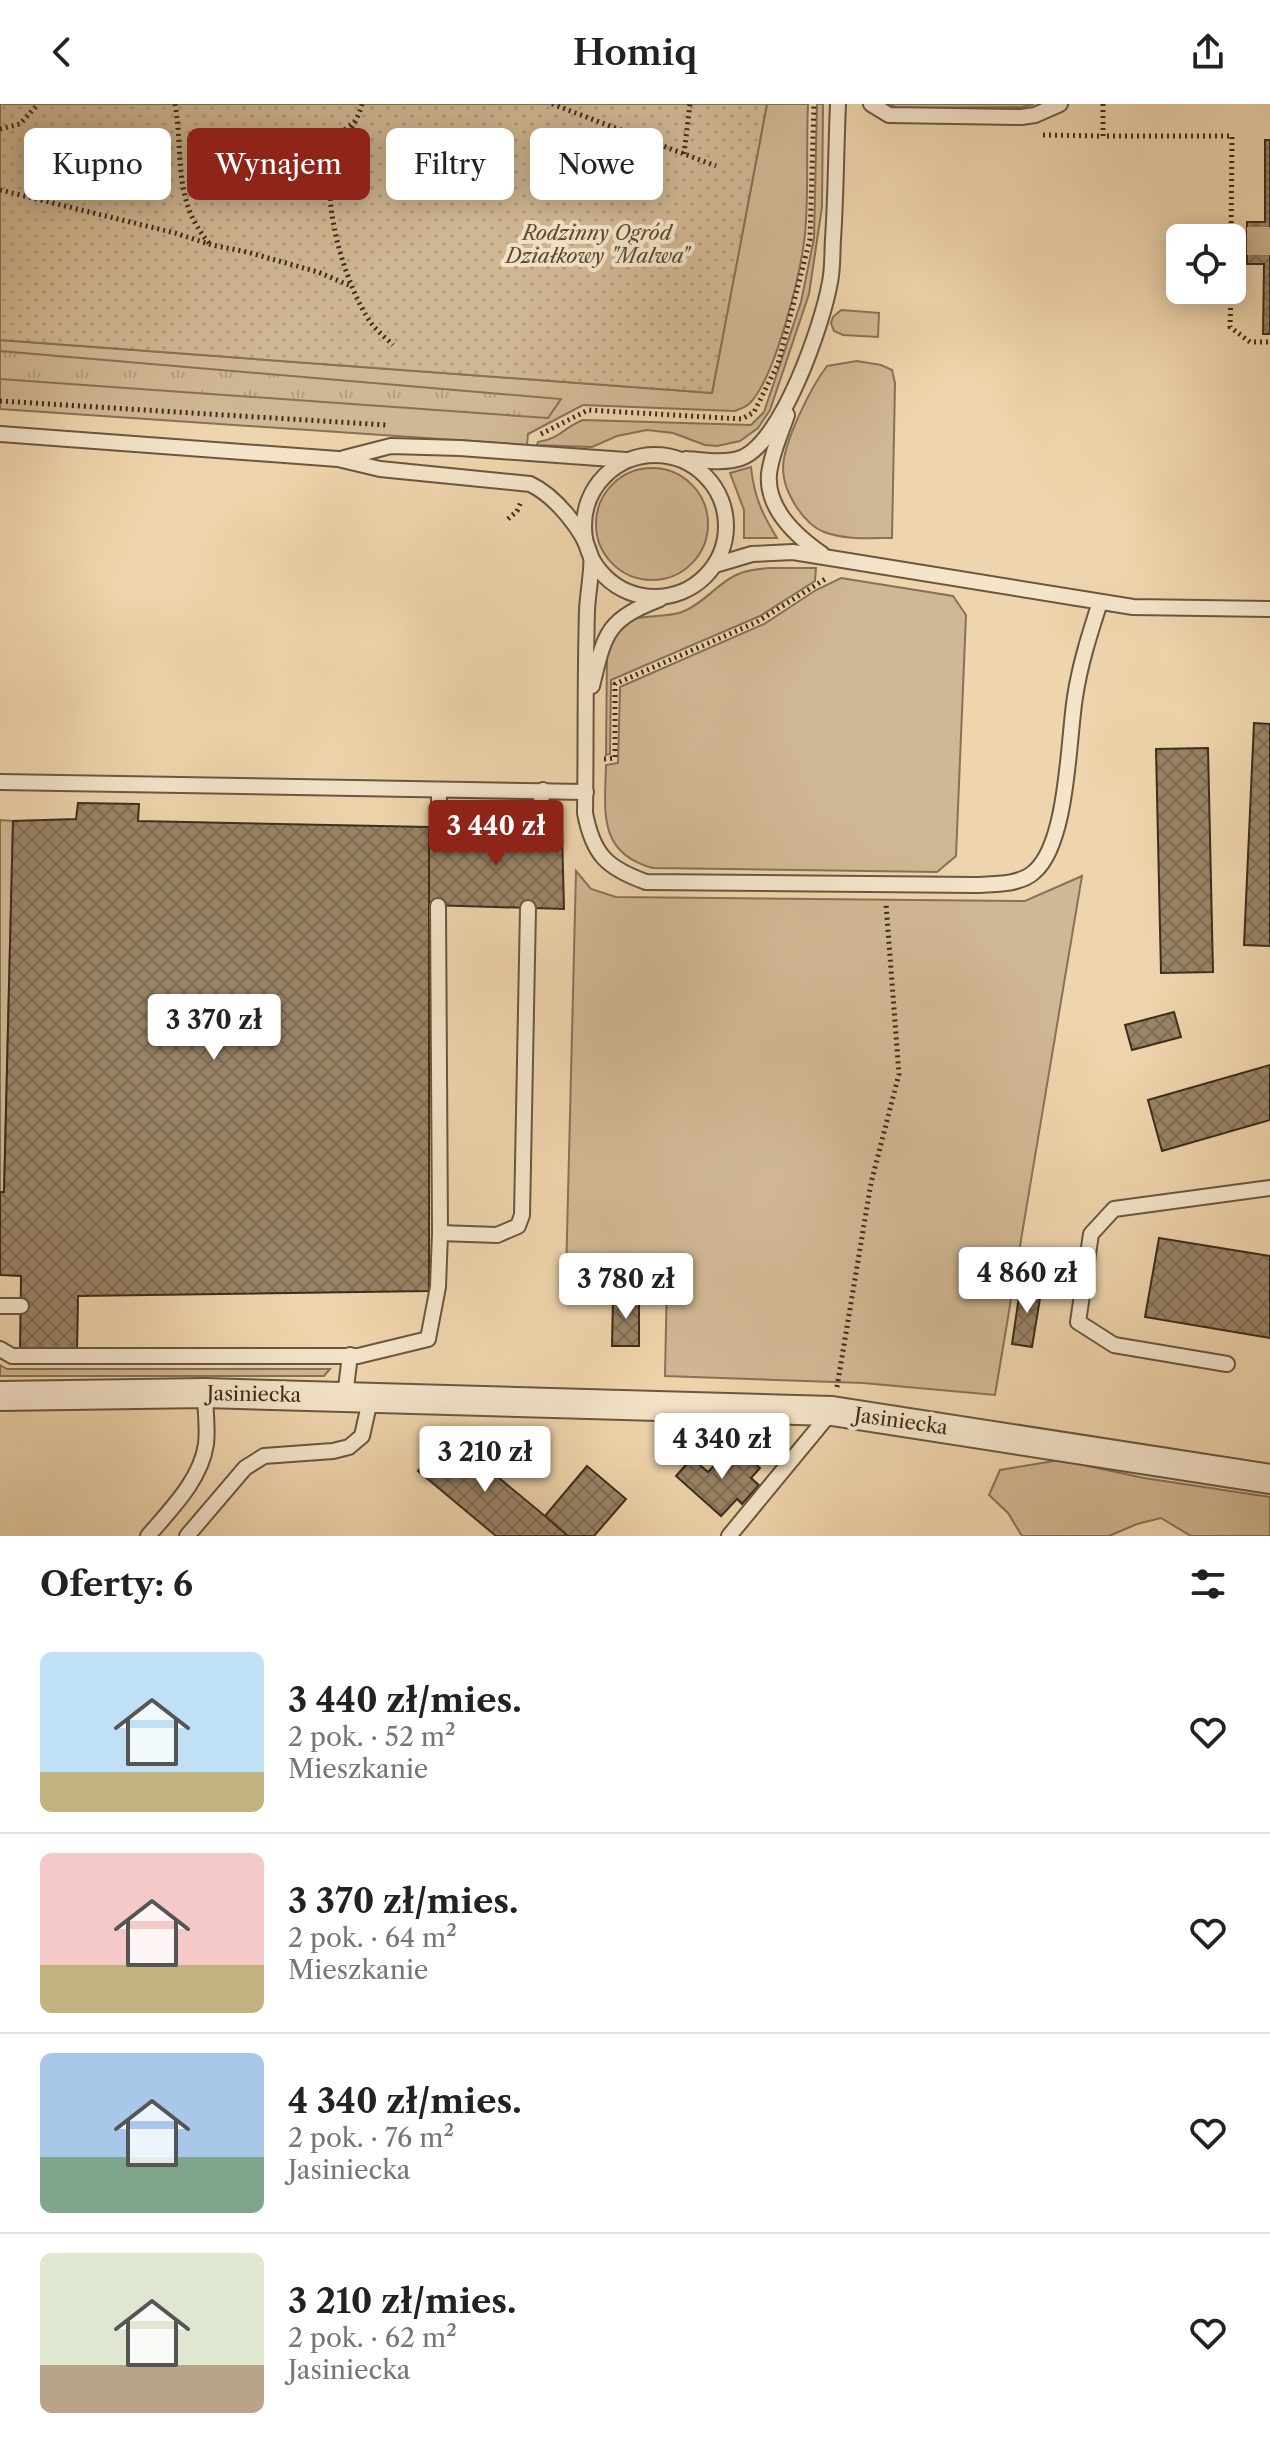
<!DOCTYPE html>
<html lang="pl">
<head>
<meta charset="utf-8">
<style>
	body { margin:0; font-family:"Libre Caslon Text",serif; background:#f2f2f2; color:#222; height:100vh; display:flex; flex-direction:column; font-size:30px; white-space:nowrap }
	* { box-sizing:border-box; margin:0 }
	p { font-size:26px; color:#767676 }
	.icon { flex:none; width:44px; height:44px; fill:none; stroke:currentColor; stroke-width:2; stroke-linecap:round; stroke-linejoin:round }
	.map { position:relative; height:1432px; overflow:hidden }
	.details { display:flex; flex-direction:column; background:#fff; flex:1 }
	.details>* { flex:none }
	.hud { position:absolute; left:24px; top:24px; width:800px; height:72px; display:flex; gap:16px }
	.controls { position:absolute; left:1166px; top:120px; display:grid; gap:16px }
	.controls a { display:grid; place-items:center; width:80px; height:80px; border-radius:12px; background:#fff; box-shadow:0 4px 20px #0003; font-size:40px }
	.price { position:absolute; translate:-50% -68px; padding:0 18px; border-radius:8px; background:#fff; color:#222; font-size:26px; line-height:52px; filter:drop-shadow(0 2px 4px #0008) }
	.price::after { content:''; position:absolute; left:50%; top:48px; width:24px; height:18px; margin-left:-12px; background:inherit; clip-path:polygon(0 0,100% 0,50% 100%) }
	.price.on { background:#8f2418; color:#fff }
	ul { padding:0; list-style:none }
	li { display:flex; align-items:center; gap:24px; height:200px; padding:0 40px }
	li+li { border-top:2px solid #e0e0e0 }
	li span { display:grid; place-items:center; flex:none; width:224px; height:160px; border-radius:12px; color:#555 }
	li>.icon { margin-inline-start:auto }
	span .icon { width:96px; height:96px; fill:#fffc; stroke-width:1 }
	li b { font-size:34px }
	h2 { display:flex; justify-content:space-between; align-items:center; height:96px; padding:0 40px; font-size:34px }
	.tag { padding:0 28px; border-radius:12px; background:#fff; box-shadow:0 4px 20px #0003; font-size:28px; line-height:72px }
	.tag.on { background:#8f2418; color:#fff }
	header { display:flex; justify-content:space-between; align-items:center; height:104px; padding:0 40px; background:#fff; font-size:36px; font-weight:600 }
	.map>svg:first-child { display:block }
</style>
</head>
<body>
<header><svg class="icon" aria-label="back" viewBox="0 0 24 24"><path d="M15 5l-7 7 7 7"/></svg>Homiq<svg class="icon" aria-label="share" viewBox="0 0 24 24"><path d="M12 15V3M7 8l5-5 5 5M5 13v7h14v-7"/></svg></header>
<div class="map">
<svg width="1270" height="1432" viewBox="0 0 1270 1432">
	<defs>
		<pattern id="park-tufts" width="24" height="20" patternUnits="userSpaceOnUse" patternTransform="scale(2)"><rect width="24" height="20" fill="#d1b894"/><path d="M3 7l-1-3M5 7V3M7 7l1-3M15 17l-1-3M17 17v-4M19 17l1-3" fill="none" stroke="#b49e7f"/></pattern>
		<pattern id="garden-dots" width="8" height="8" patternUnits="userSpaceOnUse" patternTransform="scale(2)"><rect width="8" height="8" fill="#d1b894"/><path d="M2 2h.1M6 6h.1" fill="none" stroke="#b49e7f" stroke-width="1.8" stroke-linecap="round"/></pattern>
		<pattern id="building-cross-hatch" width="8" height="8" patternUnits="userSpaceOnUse" patternTransform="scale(2)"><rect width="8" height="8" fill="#9a8467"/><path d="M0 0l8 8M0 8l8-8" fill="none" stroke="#7f6c54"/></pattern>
	</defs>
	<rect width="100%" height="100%" fill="#efd5ad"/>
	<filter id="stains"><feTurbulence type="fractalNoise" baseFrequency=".0025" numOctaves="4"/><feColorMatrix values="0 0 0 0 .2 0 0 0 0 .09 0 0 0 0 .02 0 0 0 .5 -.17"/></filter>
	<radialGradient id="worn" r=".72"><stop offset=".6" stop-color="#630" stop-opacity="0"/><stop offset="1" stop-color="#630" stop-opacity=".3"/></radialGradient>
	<!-- grass -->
	<g fill="#d1b894" stroke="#877258" stroke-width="2">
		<path d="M767,0H808C806,43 809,87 805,130C801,168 776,272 750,299C745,304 740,305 734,307L583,301L528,330L527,341L0,305V236L712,289Z"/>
		<path d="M817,0H823L822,103L809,190L770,306L758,324L740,337L717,342L705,341L673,329L647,326L617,332L592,343L537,341L538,338C560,335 564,323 583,316L751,321L764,308L801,198L814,134Z"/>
		<polygon points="886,0 1034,0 1022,3 899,4"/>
		<polygon points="841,206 879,209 878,233 843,231 834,227 831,219 833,213"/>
		<path d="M857,257L881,261L892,266L895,279L892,434C869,434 846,436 824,428C813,424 804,414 797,404C789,391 783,379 783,363C784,337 811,283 827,262Z"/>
		<path d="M751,363C754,392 762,410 777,434H744V406L730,369Z"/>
		<circle cx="652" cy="420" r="56"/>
		<path d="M771,464H816L815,477L760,512L611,576L610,650L606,651L607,550C610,541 614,529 621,522C637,508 663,515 682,508C703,500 715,482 734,472C745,466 759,465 771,464Z"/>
		<path d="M841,474L953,492L966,511L956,752L937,768L653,764C597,749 605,707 606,661L618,659L620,583L764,520L816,486Z"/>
		<polygon points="0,716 13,717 4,1088 0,1088"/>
		<polygon points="576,767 591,785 616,793 1025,797 1082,772 995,1291 863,1279 665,1272 667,1174 566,1173"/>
		<polygon points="0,1261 7,1265 330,1265 324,1272 0,1272"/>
		<polygon points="1060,1356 1144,1374 1270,1393 1270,1432 1191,1432 1161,1414 1137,1420 1109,1432 1022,1432 1008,1409 989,1391 1000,1366"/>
	</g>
	<!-- park -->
	<polygon fill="url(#park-tufts)" stroke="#877258" stroke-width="2" points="0,247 561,295 548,314 0,275"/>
	<!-- garden -->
	<polygon fill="url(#garden-dots)" stroke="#877258" stroke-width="2" points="0,0 767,0 712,289 0,236"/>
	<!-- building -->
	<g fill="url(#building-cross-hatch)" stroke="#3d2d1b" stroke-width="2">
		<polygon points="1265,36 1270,36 1270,230 1263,230 1264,160 1247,160 1247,118 1265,118"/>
		<polygon points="1254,619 1270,620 1270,842 1244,841"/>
		<polygon points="1208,644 1213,868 1161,869 1156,645"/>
		<polygon points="78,699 139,700 138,717 429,723 429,1187 78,1192 77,1248 20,1248 21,1172 0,1171 0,1088 4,1088 13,717 76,715"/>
		<polygon points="429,723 562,728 564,805 429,801"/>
		<polygon points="1174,908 1181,933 1132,946 1125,921"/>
		<polygon points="1270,961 1270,1016 1162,1047 1148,996"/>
		<polygon points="1159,1134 1270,1152 1270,1234 1145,1213"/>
		<polygon points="1021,1179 1042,1182 1032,1243 1012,1240"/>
		<polygon points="613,1192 639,1192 639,1242 612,1242"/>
		<polygon points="448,1332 545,1412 568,1432 496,1432 418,1367"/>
		<polygon points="741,1347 760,1364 751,1374 759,1381 742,1400 737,1395 721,1412 676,1372 692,1354 708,1368 724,1351 732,1358"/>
		<polygon points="587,1362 626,1395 594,1432 568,1432 545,1412"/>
	</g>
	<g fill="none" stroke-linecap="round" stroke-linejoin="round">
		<!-- street-tunnel -->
		<polyline stroke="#cbb390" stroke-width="28" stroke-dasharray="28 14" stroke-linecap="butt" points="1247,137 1270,137"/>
		<defs>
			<g id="lane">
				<polyline points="871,0 889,11 1021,13 1035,11 1060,0"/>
				<path d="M787,311C781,329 771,351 769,370C766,405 796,432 822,450"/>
				<path d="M0,330L338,355L380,365L530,380C554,391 584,426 591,453C593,462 587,495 587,507C585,575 586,642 585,709C593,751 607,764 646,778L975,781C994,780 1020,781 1034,768C1068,739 1068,637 1075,593C1080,560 1090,529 1100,498"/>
				<circle cx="655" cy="422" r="71"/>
				<polyline points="344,354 391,342 460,344 626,356"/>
				<path d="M686,355C703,356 724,360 741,354C782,339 823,219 830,178C833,164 832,149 833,135C836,90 836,45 838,0"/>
				<polyline points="715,461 752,450 793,448 1133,503 1270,505"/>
				<path d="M592,582C605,529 606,516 660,495"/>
				<polyline points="0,678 586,688"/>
				<polyline points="439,686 439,723"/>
				<polyline points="536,727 543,686"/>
				<polyline points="438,802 440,1129"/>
				<polyline points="0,1202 21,1202"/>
				<polyline points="0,1245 12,1252 358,1252 428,1235 438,1183 440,1129 497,1131 518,1122 522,1111 528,804"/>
				<polyline points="1227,1260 1114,1241 1078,1218 1091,1130 1114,1105 1270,1084"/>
				<polyline points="345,1292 350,1251"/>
				<path d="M148,1432C170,1406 201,1376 206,1340C208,1324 205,1305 205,1289"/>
				<polyline points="187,1432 245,1364 264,1352 333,1347 349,1343 362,1332 371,1292"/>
				<polyline points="729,1432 832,1307"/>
			</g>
			<polyline id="street" points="0,1292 205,1289 832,1307 1270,1375"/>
		</defs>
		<!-- lane casing -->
		<use href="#lane" stroke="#6a5740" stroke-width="18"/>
		<!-- street casing -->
		<use href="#street" stroke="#6a5740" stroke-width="32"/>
		<!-- path -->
		<g stroke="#3d2d1b" stroke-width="5" stroke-dasharray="2 4" stroke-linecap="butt">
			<path d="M175,0C184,51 172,96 209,139"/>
			<path d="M362,0C356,23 339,39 333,61C321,101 347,185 371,219C377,227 386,234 393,241"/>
			<polyline points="552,0 716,62"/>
			<polyline points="1103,0 1103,32 1232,32 1231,134"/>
			<polyline points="0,25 20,20 38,0"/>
			<polyline points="1043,31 1103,32"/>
			<polyline points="684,50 690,0"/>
			<polyline points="285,64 311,54 355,17"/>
			<polyline points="0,86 175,129 212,141 247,148 318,168 351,182"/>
			<polyline points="1232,137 1247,137"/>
			<polyline points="1231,186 1230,223 1250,238 1270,238"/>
			<polyline points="0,297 386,321"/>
			<polyline points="541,330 588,306 742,315 754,308 778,260 810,135 814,0"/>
			<polyline points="508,415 517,407 521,398"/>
			<polyline points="604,655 615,654 615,580 757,518 827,474"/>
			<polyline points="837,1283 871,1079 899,970 886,800"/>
		</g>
		<!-- lane -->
		<use href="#lane" stroke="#f5e4ca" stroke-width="14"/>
		<!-- street -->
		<use href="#street" stroke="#f5e4ca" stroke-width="28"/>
	</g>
	<g text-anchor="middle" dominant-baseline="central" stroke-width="8" stroke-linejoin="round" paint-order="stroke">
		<!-- park labels -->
		<g font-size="20" font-style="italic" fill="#5b4933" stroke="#f5e4ca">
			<text x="597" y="129">Rodzinny Ogród<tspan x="597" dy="23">Działkowy "Malwa"</tspan></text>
		</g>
		<!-- street labels -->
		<g font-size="20" fill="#3d2d1b" stroke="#f5e4ca">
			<text transform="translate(254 1290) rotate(1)">Jasiniecka</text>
			<text transform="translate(901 1317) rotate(8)">Jasiniecka</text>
		</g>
	</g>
	<rect width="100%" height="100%" filter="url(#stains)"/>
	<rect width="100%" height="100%" fill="url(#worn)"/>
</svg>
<div class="controls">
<a><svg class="icon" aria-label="locate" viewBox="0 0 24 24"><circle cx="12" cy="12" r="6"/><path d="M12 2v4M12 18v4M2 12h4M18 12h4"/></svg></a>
</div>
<b class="price on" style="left:496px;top:764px">3 440 zł</b>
<b class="price" style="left:214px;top:958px">3 370 zł</b>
<b class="price" style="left:1027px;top:1211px">4 860 zł</b>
<b class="price" style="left:626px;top:1217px">3 780 zł</b>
<b class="price" style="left:722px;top:1377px">4 340 zł</b>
<b class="price" style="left:485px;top:1390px">3 210 zł</b>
<div class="hud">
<a class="tag">Kupno</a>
<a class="tag on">Wynajem</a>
<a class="tag">Filtry</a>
<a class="tag">Nowe</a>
</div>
</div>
<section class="details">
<h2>Oferty: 6<svg class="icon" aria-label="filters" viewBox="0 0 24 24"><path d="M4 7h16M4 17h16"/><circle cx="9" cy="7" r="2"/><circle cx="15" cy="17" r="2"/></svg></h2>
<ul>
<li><span style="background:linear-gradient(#bfe0f5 75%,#c2b280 0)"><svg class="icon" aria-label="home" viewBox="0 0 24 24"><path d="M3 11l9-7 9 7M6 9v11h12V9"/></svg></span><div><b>3 440 zł/mies.</b><p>2 pok. · 52 m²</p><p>Mieszkanie</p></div><svg class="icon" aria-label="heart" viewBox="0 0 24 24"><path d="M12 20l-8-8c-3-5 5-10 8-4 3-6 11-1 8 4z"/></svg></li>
<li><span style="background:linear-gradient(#f6c9c9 70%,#c2b280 0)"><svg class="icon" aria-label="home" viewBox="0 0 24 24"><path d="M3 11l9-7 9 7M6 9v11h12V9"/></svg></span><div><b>3 370 zł/mies.</b><p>2 pok. · 64 m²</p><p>Mieszkanie</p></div><svg class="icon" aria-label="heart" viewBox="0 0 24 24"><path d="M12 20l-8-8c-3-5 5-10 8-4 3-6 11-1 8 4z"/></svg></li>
<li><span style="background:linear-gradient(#a9c7e8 65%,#7fa58c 0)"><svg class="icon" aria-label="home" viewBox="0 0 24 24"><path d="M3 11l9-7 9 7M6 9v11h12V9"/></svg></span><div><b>4 340 zł/mies.</b><p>2 pok. · 76 m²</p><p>Jasiniecka</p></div><svg class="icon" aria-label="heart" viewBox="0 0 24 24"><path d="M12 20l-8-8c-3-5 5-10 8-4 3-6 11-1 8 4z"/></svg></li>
<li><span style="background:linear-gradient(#dfe7d0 70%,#b9a48a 0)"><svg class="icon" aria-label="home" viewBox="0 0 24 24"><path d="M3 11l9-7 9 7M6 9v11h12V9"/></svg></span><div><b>3 210 zł/mies.</b><p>2 pok. · 62 m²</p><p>Jasiniecka</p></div><svg class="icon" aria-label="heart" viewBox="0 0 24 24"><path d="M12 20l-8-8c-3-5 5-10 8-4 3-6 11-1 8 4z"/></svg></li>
</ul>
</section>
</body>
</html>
